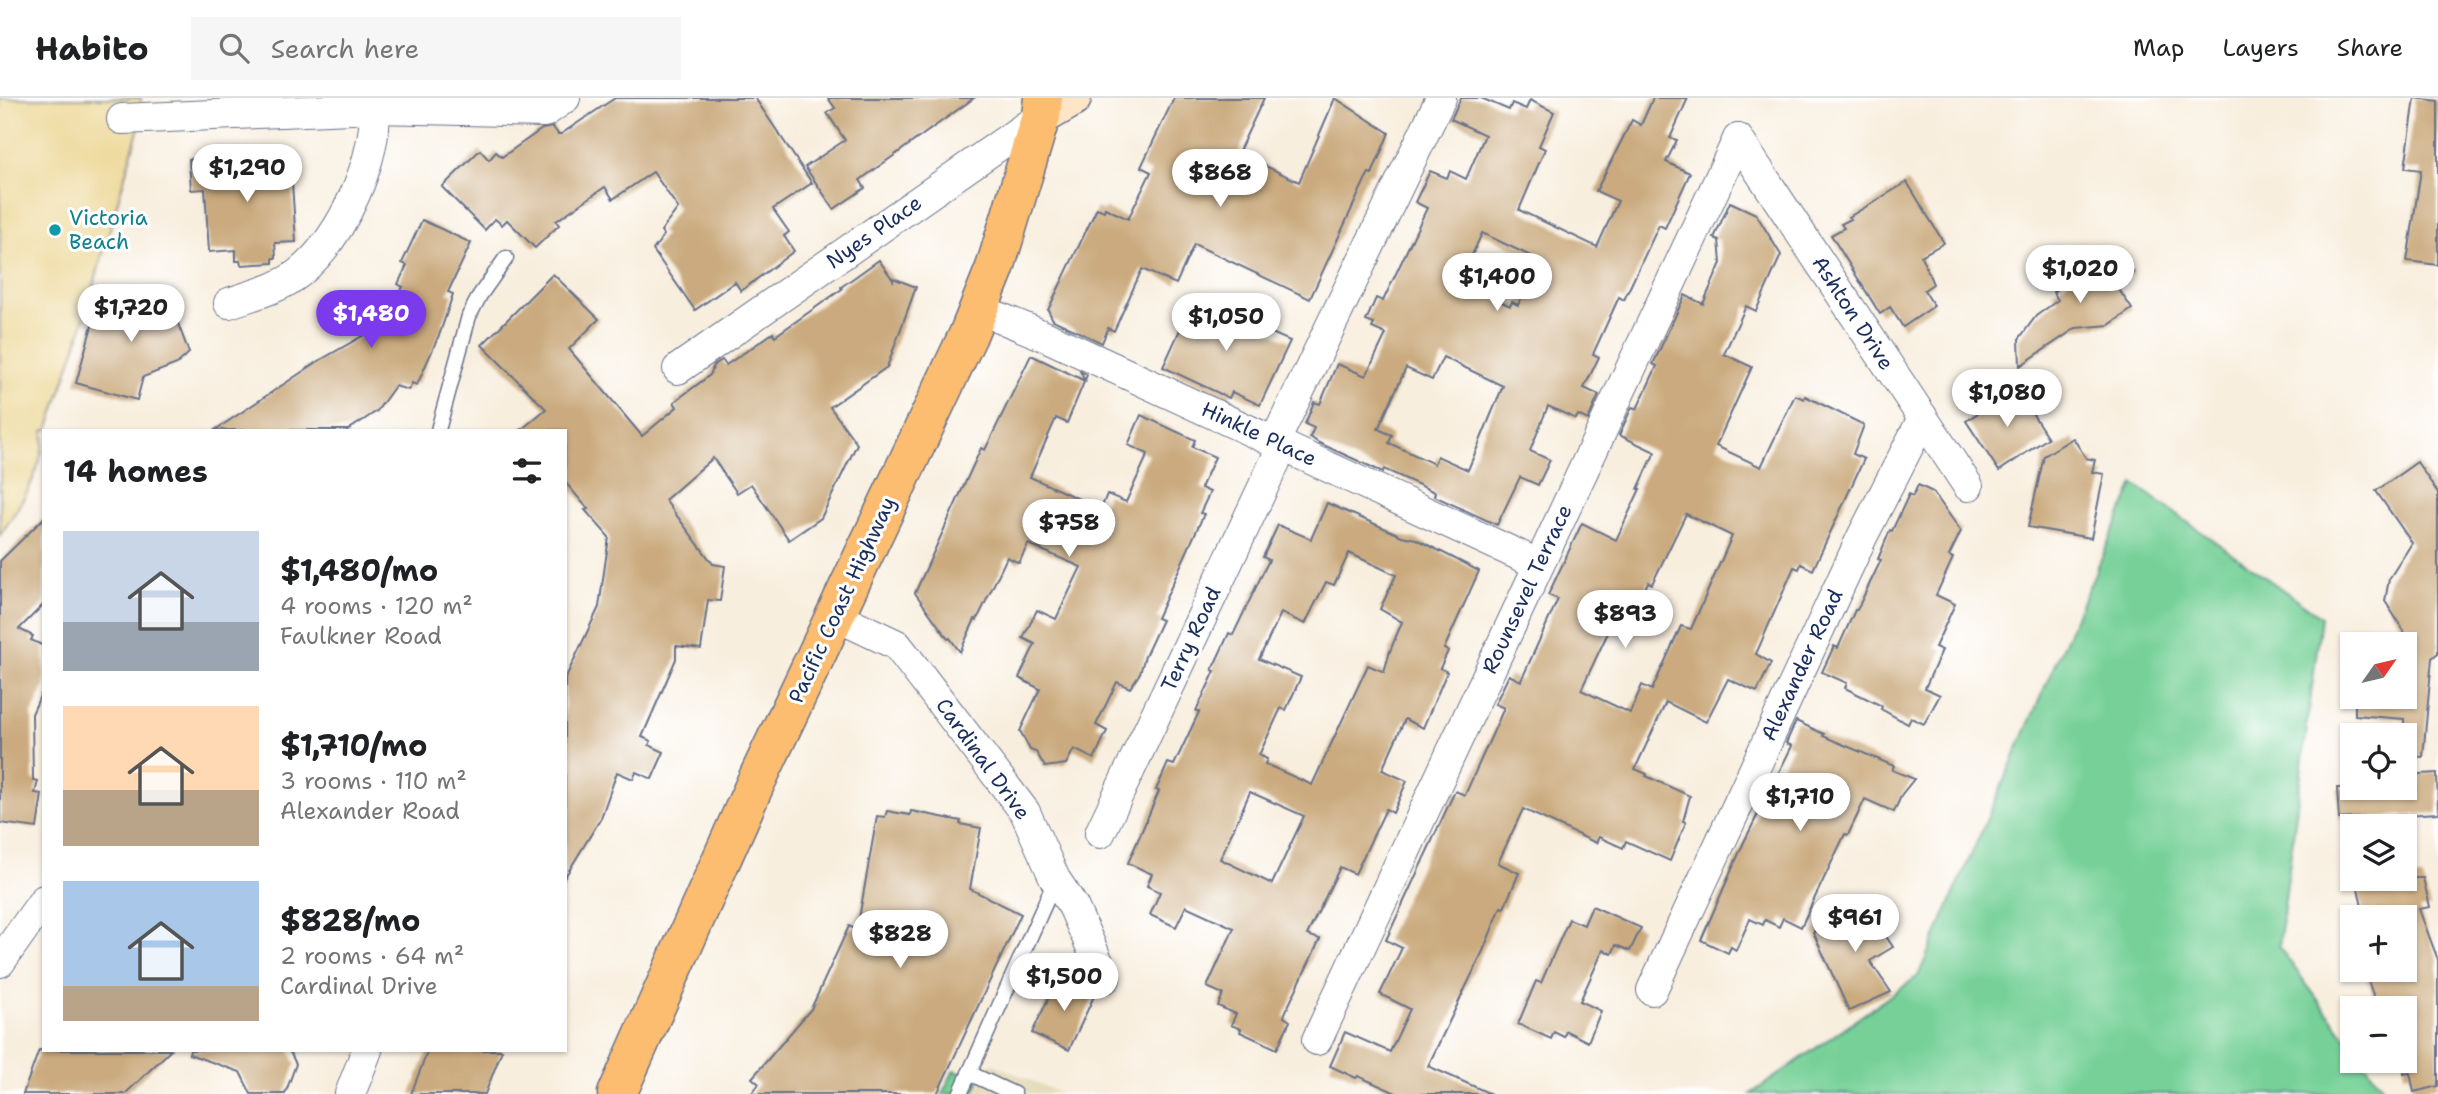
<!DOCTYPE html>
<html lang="en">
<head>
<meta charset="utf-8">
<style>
	body { margin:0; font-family:"Shantell Sans",sans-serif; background:#f6f6f6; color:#202124; height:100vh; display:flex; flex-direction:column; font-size:26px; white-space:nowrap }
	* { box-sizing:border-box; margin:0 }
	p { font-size:23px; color:#757577 }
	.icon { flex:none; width:38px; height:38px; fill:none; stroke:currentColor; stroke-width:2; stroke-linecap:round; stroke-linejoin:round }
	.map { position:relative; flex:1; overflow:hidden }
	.drawer { position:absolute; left:42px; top:331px; width:525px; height:623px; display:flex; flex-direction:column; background:#fff; border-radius:0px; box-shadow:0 2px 5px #0004 }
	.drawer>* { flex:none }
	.needle { width:46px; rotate:56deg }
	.tools { position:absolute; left:2340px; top:534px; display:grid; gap:14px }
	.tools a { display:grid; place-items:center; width:77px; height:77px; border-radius:0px; background:#fff; box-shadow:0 2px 5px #0004; font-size:35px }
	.price { position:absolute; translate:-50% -60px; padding:0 16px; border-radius:24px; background:#fff; color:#222; font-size:23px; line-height:46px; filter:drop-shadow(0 2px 4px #0008) }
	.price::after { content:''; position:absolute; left:50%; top:42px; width:21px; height:16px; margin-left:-10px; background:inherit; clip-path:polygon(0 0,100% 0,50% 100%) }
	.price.current { background:#7c3aed; color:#fff }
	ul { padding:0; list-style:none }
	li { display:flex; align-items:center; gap:21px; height:175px; padding:0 21px }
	li span { display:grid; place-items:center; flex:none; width:196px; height:140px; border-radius:0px; color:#555 }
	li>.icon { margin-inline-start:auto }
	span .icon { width:84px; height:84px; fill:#fffc; stroke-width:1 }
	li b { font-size:30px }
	h2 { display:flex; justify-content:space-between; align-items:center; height:84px; padding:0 21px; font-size:30px }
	header { display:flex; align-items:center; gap:42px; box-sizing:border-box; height:98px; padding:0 35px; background:#fff; border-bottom:2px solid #e0e0e0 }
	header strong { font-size:33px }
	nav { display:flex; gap:38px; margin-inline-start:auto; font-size:24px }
	.search { width:490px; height:63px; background:#f6f6f6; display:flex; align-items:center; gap:18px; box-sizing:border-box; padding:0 24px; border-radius:0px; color:#757577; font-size:26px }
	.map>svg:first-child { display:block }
</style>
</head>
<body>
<header>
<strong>Habito</strong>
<div class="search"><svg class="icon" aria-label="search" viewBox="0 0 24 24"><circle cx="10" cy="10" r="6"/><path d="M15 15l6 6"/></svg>Search here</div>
<nav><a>Map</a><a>Layers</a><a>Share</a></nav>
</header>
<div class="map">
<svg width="2438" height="996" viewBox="0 0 2438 996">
	<rect width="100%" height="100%" fill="#fff"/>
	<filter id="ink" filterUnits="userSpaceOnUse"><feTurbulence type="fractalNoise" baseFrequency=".0143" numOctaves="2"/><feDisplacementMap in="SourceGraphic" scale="14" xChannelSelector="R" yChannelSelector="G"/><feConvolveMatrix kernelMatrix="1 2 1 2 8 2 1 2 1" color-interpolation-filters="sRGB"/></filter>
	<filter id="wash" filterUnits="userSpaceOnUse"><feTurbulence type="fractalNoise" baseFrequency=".00686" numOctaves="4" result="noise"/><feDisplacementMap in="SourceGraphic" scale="28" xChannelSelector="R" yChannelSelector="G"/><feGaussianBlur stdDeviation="1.57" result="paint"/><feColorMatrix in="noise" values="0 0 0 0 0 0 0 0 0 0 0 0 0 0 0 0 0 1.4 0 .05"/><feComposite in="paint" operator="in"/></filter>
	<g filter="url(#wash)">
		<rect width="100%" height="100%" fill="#f8eede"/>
		<!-- built -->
		<polygon fill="#e4dbba" points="991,965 1062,996 976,996"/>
		<!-- green -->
		<g fill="#76d097" stroke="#48807a" stroke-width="2">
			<polygon points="2134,386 2321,519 2279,849 2352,948 2352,962 2363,963 2388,996 1751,996 1918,878"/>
			<polygon points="954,972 979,984 973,996 942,996"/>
		</g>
		<!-- sand -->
		<path fill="#eeda9e" stroke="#84847e" stroke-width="2" d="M0,0H141V22L78,242L48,332H44C44,371 21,407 0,437Z"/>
		<g id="blocks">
			<!-- building -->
			<g fill="#caaa7e" fill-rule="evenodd">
				<polygon points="615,0 755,0 812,85 773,111 789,134 784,138 794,153 741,193 735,184 695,212 653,152 664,137 661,133 678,110 653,74 613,101 605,89 556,123 559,127 535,150 507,122 502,127 495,121 485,132 442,89 480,52 489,62 496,54 502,59 542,31 553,29 558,36 561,36"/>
				<polygon points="828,0 974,0 860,82 865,90 834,111 805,69 845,42 827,15 835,10"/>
				<polygon points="1174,0 1264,0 1238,55 1299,84 1335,0 1389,35 1372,76 1369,75 1365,82 1310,201 1194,146 1176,186 1142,171 1114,233 1108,230 1102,245 1053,222 1048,212 1097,110 1104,113 1105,110 1128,121 1151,74 1141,69"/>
				<path d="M1461,0H1481L1509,12L1512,5L1526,11L1530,2L1554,14L1539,48L1545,51L1519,112L1597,149L1618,103L1596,93L1632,22L1641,27L1653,0H1688L1670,40L1677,42L1666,64L1690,75L1665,130L1659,127L1624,202L1619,199L1593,256L1599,259L1584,290L1599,297L1588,322L1578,317L1576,321L1548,308L1530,353L1550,362L1538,387L1520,379L1497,427L1434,398L1435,394L1384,371L1383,374L1376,371L1319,345L1310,339L1314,330L1305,326L1314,304L1320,306L1337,266L1366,278L1386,236L1372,230L1374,226L1366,223L1376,200L1383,203L1427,110L1415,104L1430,73L1447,80L1450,73L1466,81L1485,37L1451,21ZM1482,135L1539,162L1518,207L1512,204L1510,208L1460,184ZM1443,259L1503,288L1468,372L1437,358L1434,366L1389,345L1392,337L1378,331L1406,270L1432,282Z"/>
				<polygon points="2415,0 2438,3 2438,167 2407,163 2421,72 2405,70"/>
				<polygon points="290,56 296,144 275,145 276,160 273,160 273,165 241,167 240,163 236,163 236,152 209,154 205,91 191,92 189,61"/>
				<polygon points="1907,84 1944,145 1921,158 1933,186 1924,192 1934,208 1903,229 1890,209 1880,216 1831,137 1844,130 1841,126 1851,121 1849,119"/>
				<path d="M1730,104L1756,116L1781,157L1756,213L1746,208L1724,256L1752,269L1716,348L1761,369L1795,297L1804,301L1805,298L1864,327L1853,356L1864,361L1813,472L1801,466L1799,471L1794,469L1756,556L1771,565L1757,594L1728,581L1706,624L1666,604L1635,671L1647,676L1646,678L1690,698L1683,723L1686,724L1670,763L1626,743L1623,750L1599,739L1596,745L1523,711L1498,765L1519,775L1504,810L1501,809L1483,853L1428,968L1491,996H1398L1358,978L1356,980L1330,968L1345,934L1390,954L1410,911L1380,896L1402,850L1386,842L1455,693L1465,697L1504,610L1495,606L1509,577L1521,583L1558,501L1548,497L1582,425L1616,442L1640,391H1638L1655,354L1619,337L1632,309L1637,311L1657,268L1653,266L1685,197L1703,206L1721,165L1719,142L1714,140ZM1686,416L1732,438L1691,531L1681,528L1652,592L1642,587L1630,615L1581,592L1612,526L1625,533L1648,484L1652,486Z"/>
				<polygon points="422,122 471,145 448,194 453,196 440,235 417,287 412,285 409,292 395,288 377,313 348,332 215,332 317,264 373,232 383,229 403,189 398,186 407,167 402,165"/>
				<polygon points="2117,150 2134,175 2116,187 2132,211 2109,227 2076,230 2020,268 2019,241 2036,218 2058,202 2053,194 2067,184 2070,178 2078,177"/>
				<polygon points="879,162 893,182 893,180 916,189 887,269 830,309 857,346 821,420 789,442 751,386 737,395 713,360 665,402 713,466 725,468 720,503 708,502 701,551 676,548 676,561 642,639 651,643 649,647 664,654 652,681 636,674 633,681 617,674 601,720 565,779 565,581 599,509 609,439 585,412 588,411 565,384 565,332 521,332 546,311 482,247 553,176 599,221 569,251 642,338 677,309 674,304 710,277 714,267 722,262 726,267 773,235 775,238 842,191 841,189"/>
				<polygon points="166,193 189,255 177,266 143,279 137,302 76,285 101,195 130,204"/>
				<polygon points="1194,201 1290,243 1260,307 1232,294 1229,300 1163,269"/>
				<polygon points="1031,257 1085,283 1080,273 1087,277 1067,325 1056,320 1030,379 1101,411 1107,396 1126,404 1148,356 1128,347 1141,317 1195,342 1192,349 1215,359 1201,390 1210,394 1200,415 1204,416 1157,520 1162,522 1145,558 1140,575 1130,590 1117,584 1096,627 1107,633 1094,661 1074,651 1066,666 1045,669 1036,654 1030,652 1020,633 1040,591 1019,580 1035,546 1023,540 1037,512 1056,521 1081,469 1028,446 1019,465 1007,459 977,522 975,521 960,554 950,540 948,541 915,495 981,350 985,352"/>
				<polygon points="2016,290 2048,340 1999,373 1966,323"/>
				<polygon points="2073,340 2086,360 2095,362 2092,374 2104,376 2091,440 2028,429 2044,358"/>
				<polygon points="2417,364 2438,395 2438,555 2432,560 2423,659 2404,658 2404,621 2355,617 2355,598 2404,598 2404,533 2385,503 2389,481 2412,445 2376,393"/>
				<polygon points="1918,387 1933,394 1961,433 1949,458 1953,460 1936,497 1955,506 1935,549 1942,552 1925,590 1940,597 1924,626 1911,620 1908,626 1881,611 1882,608 1845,590 1847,585 1822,574 1834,548 1838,550 1855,512 1857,512 1881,462 1878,461 1890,432 1892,433 1909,396 1913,398"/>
				<path d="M1327,405L1402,438L1416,441L1479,473L1444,551L1448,553L1440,570L1447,574L1423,630L1405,621L1382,672L1407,683L1393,715L1386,711L1355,776L1340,769L1307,837L1320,841L1285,915L1284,919L1290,923L1277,951L1240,934L1241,931L1231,927L1236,916L1218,908L1223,896L1207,889L1234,830L1186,808L1176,829L1150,817L1160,794L1147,788L1152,776L1128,765L1159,693L1156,692L1168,665L1174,667L1199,614L1196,613L1215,573L1212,572L1229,535L1233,537L1269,462L1263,459L1278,427L1311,441ZM1349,455L1396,477L1380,511L1402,524L1390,553L1384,574L1368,567L1312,687L1265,666L1267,661L1259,657L1281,610L1286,612L1301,579L1259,561L1281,515L1305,526L1326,484L1334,487ZM1250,694L1304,718L1272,786L1220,761Z"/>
				<polygon points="44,420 44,506 19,531 33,538 31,542 44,548 44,589 32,616 33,682 38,683 35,695 42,696 37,730 0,725 0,463"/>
				<polygon points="1796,623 1824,636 1823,638 1894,668 1892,672 1914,681 1902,696 1894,714 1865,701 1848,737 1845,736 1801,829 1783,820 1779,829 1765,822 1763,827 1750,821 1736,852 1731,849 1728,855 1701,842 1743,746 1792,648 1786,645"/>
				<polygon points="2437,675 2438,715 2339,721 2337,690 2404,690 2404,677"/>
				<polygon points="887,713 910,717 911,713 961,723 960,726 981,730 970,791 1021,816 937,996 751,996 759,986 752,980 811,911 849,828 857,832 877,718 885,719"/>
				<polygon points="2356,780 2423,780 2430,809 2419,811 2438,862 2438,988 2414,994 2410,975 2404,976 2404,910 2378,910 2364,872 2404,872 2404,819 2364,819"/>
				<polygon points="1861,801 1893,849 1870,863 1891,894 1849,913 1813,834"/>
				<polygon points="1592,808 1641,830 1630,853 1616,847 1612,856 1603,852 1580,903 1601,913 1588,944 1566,933 1564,939 1554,934 1551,941 1518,926 1536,883 1541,885 1569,821 1584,827"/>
				<polygon points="1059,878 1095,896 1069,952 1032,935"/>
				<polygon points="39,952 171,952 125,996 23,996"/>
				<polygon points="190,952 289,952 296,966 285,996 251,996 240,974 189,956"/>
				<polygon points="428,952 502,952 485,996 411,996"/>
			</g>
		</g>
	</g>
	<g filter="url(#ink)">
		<use href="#blocks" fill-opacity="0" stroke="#68728b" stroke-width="2"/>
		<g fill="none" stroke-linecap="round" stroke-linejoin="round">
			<defs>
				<g id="lane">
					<polyline points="438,332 469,218 480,197 506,160"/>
					<polyline points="969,975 1014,996"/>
					<polyline points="960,996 1055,783"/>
				</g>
				<g id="street">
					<polyline points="122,21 375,10 545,14 565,0"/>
					<polyline points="1738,41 1968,388"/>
					<path d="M229,205C252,197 279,191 299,175C345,137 378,59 375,0"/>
					<polyline points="979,211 1047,239 1538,466"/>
					<polyline points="678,271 1041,18"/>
					<polyline points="1275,343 1441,0"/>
					<polyline points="836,518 897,547 1025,714 1055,781 1073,808 1105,880"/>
					<polyline points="1100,735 1283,347"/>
					<polyline points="0,864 44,802"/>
					<polyline points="1652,892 1862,439 1923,320"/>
					<polyline points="1317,942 1738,41"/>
					<polyline points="350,996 367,952"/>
				</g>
				<polyline id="secondary" points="1041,18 1072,0"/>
				<polyline id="highway" points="617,996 756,684 968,237 995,170 1041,18 1043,0"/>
			</defs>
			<!-- lane casing -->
			<use href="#lane" stroke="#68728b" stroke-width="17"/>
			<!-- street casing -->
			<use href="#street" stroke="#68728b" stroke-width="32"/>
			<!-- secondary casing -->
			<use href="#secondary" stroke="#68728b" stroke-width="41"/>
			<!-- highway casing -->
			<use href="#highway" stroke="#68728b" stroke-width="41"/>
			<!-- lane -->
			<use href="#lane" stroke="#fff" stroke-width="14"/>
			<!-- street -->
			<use href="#street" stroke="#fff" stroke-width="30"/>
			<!-- secondary -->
			<use href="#secondary" stroke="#fee5c5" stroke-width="38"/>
			<!-- highway -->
			<use href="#highway" stroke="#fcbd6f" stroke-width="38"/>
		</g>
	</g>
	<!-- markers -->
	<circle fill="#0f9aa8" stroke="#fff" stroke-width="2.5" cx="55" cy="132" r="7"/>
	<g text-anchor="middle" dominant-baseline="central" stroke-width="6" stroke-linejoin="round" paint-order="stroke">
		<!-- culture labels -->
		<g font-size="21" fill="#0d838f" stroke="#fff" text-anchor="start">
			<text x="69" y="120">Victoria<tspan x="69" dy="24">Beach</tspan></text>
		</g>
		<!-- street labels -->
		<g font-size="21" fill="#1b2f5e" stroke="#fff">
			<text transform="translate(874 134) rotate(-35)">Nyes Place</text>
			<text transform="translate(1853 215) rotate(57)">Ashton Drive</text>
			<text transform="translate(1259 336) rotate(25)">Hinkle Place</text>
			<text transform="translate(1527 491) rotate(-65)">Rounsevel Terrace</text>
			<text transform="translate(842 502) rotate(-65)">Pacific Coast Highway</text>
			<text transform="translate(1191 541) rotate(-65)">Terry Road</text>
			<text transform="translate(1802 567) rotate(-65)">Alexander Road</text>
			<text transform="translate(983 661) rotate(54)">Cardinal Drive</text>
		</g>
	</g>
</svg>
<div class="tools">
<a><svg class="needle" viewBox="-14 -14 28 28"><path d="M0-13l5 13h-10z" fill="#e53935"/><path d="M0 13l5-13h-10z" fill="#757577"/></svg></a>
<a><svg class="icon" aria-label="locate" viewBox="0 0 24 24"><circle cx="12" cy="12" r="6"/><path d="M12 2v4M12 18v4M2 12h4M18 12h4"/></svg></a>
<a><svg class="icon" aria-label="layers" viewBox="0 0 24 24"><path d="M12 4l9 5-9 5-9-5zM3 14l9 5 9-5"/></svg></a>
<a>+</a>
<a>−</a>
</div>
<b class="price" style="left:247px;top:106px">$1,290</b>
<b class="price" style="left:1220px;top:111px">$868</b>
<b class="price" style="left:2080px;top:207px">$1,020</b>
<b class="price" style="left:1497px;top:215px">$1,400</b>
<b class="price" style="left:131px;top:246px">$1,720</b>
<b class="price current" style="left:371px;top:252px">$1,480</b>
<b class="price" style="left:1226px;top:255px">$1,050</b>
<b class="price" style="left:2007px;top:331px">$1,080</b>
<b class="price" style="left:1069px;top:461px">$758</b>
<b class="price" style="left:1625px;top:552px">$893</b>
<b class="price" style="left:1800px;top:735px">$1,710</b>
<b class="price" style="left:1855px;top:856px">$961</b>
<b class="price" style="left:900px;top:872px">$828</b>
<b class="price" style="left:1064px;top:915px">$1,500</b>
<section class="drawer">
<h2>14 homes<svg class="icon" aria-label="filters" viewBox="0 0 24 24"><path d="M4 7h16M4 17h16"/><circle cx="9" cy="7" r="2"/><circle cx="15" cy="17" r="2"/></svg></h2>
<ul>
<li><span style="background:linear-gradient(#c9d6e8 65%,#9aa5b1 0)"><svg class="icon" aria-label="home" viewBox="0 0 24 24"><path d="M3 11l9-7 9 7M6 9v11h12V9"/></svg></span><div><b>$1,480/mo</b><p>4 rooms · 120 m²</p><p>Faulkner Road</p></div></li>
<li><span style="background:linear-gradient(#ffd9b3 60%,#b9a48a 0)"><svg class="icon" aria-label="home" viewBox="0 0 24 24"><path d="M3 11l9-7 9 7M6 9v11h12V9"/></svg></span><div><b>$1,710/mo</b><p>3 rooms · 110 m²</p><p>Alexander Road</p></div></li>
<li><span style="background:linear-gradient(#a9c7e8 75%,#b9a48a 0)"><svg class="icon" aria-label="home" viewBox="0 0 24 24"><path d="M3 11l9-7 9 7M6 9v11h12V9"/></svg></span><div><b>$828/mo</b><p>2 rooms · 64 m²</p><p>Cardinal Drive</p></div></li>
</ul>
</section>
</div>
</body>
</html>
